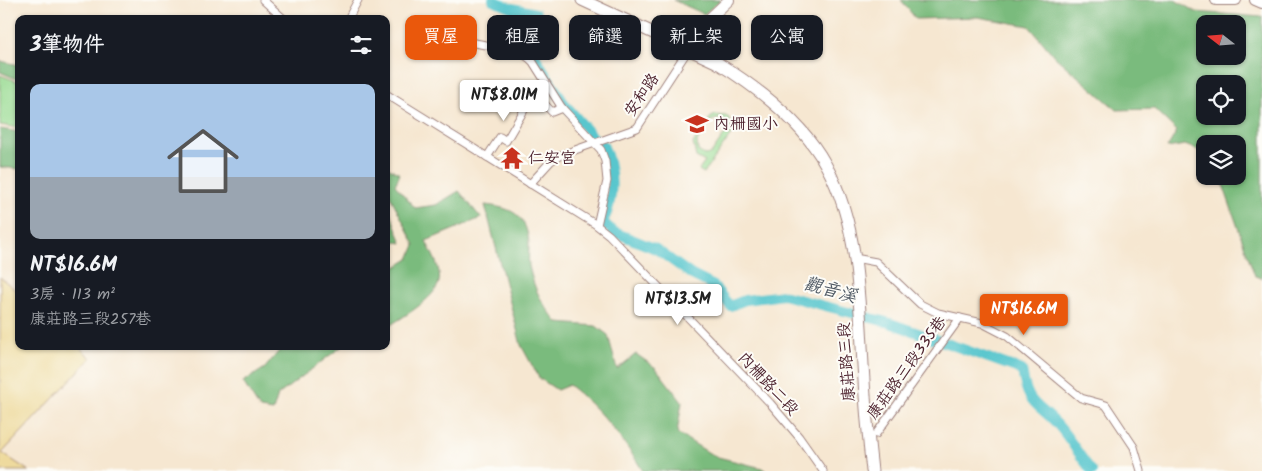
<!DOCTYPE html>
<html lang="zh-TW">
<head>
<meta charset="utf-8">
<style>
	body { margin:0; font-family:Kalam,"LXGW WenKai TC",sans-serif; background:#242831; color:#f1f3f6; height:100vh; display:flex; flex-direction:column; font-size:19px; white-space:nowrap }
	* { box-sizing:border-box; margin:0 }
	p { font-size:16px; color:#9ea1a6 }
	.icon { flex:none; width:28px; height:28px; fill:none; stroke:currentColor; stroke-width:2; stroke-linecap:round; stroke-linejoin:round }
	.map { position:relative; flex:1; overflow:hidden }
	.side { position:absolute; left:15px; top:15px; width:375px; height:335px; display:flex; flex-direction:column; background:#171b24; border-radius:10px; box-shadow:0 1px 4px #0004 }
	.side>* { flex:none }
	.hud { position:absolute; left:405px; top:15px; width:475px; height:45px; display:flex; gap:10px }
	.needle { width:32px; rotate:287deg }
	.tools { position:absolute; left:1196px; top:15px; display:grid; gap:10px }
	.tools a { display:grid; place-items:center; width:50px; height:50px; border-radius:10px; background:#171b24; box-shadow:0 1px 4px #0004; font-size:25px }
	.price { position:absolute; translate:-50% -42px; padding:0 11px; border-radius:5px; background:#fff; color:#222; font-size:16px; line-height:32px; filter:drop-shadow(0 1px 2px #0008) }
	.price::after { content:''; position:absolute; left:50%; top:30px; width:15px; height:11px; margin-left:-8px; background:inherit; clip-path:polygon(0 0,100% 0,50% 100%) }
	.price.current { background:#ea580c; color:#fff }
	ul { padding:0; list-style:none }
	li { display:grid; align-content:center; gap:10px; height:265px; padding:0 15px }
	li span { display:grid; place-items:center; height:155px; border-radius:10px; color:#555 }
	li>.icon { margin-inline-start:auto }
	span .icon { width:90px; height:90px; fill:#fffc; stroke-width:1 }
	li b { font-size:21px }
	h2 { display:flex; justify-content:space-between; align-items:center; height:60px; padding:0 15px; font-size:21px }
	.tag { padding:0 18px; border-radius:10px; background:#171b24; box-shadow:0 1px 4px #0004; font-size:18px; line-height:45px }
	.tag.current { background:#ea580c; color:#fff }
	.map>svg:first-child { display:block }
</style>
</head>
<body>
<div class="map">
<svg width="1262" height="471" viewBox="0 0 1262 471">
	<rect width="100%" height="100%" fill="#fdfcf7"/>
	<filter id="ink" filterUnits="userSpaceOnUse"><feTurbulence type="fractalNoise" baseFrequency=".02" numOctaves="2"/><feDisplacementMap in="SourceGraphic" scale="10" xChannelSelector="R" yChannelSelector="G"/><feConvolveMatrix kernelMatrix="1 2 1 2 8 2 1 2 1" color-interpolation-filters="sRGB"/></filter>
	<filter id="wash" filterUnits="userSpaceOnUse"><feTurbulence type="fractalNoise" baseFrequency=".0096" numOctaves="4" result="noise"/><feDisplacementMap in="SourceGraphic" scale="20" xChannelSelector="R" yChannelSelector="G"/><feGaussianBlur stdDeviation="1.12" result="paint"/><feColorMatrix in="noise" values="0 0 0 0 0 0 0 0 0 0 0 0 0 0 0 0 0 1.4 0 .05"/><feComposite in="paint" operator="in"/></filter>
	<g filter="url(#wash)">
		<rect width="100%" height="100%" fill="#f6e7d1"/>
		<!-- green -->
		<g fill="#99db93" stroke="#727d5f" fill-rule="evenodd">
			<polygon points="0,75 19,82 19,128 0,125"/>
			<path d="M715,115L726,116L729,118L731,127L737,119L740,122L704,173L699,170L705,162L696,157L693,143L710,118ZM717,119L726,121L727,131L711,154L704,155L698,151L697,142L711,121Z"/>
		</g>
		<!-- forest -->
		<g fill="#7abb7d" stroke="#626d54" fill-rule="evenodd">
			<polygon points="673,0 721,0 704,14"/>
			<path d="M901,0H1175L1196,12L1262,17V278L1255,276L1220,176H1238V144H1205V153L1185,145L1167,148L1177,131L1154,109L1117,110L1055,57L1029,26L978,17L916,19ZM1205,24H1238V56H1205ZM1205,84H1238V116H1205Z"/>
			<polygon points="0,61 19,65 19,80 0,72"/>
			<polygon points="0,129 19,132 19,169 0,167"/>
			<path d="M386,166L400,174L395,185L415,208L436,205L459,191L481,218L426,241C431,252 442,269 439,282C435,299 401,318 386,328V273L409,259L415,245L386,188Z"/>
			<path d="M485,205C511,208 526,213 529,243C529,250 528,258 529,266C535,292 541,302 558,323L596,326L608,335L617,369L636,354L656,368L682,402L677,433L714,456L762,468L766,471H643C624,440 598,407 569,385L557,390L539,378L521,345Z"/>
			<polygon points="386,207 389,210 402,243 386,240"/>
			<polygon points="283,346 342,346 278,395 273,411 260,409 243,382 265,368"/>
		</g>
		<!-- sand -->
		<polygon fill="#eeda9e" stroke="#9c7c64" points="0,277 19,293 19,346 78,346 91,358 2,453 29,471 0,471"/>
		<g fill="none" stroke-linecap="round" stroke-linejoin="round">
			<!-- river -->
			<g stroke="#58c6cd" stroke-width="10">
				<polyline points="493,0 512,8 536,13 536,58 564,103 595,139"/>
				<path d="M603,145C614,168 615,199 603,222L614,232L656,249L692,275L714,286L730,306L745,300L783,295L890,323L1022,370C1027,405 1036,402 1057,424C1070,438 1079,456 1092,471"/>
			</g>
		</g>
	</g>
	<g filter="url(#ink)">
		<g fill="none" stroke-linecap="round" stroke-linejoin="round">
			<defs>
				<g id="street">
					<polyline points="263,0 284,19"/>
					<polyline points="348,19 358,0"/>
					<path d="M443,25C449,30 455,36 462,39C484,49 516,43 533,62L562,108L601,150L605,161L607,181L597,225"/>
					<polyline points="386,94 595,224 609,235 770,403 799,437 823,471"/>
					<polyline points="487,157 500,137 506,141 534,93 552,112 562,108"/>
					<polyline points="530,184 551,161 561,155 637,128 688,50"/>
					<polyline points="860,259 876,262 920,304 938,313 982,323 1007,336 1081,398 1106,405 1134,447 1141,471"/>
					<polyline points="876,434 960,318"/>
				</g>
				<g id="secondary">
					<polyline points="1216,0 1236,0"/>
					<polyline points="1255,0 1262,3"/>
					<polyline points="688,50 710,18 729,0"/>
				</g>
				<path id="primary" d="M582,0L716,62C755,86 795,116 820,155C859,217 859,295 863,365C865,400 868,436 872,471"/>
			</defs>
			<!-- street casing -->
			<use href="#street" stroke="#a0837e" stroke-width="9"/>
			<!-- secondary casing -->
			<use href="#secondary" stroke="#a0837e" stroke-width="12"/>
			<!-- primary casing -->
			<use href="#primary" stroke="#a0837e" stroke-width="13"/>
			<!-- street -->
			<use href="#street" stroke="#fff" stroke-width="7"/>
			<!-- secondary -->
			<use href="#secondary" stroke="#fff" stroke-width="10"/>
			<!-- primary -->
			<use href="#primary" stroke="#fff" stroke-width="11"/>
		</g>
	</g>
	<!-- icons -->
	<defs>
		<symbol id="school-bare" viewBox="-9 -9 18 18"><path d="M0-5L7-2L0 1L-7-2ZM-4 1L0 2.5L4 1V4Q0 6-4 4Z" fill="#c8321e" stroke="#fdfcf7" stroke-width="2.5" paint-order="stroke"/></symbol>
		<symbol id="temple-bare" viewBox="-9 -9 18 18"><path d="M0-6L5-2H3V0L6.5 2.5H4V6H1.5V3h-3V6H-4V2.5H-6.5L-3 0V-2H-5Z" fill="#c8321e" stroke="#fdfcf7" stroke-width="2.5" paint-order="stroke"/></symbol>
	</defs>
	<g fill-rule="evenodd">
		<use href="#school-bare" x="681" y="108" width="32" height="32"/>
		<use href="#temple-bare" x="496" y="142" width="32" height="32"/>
	</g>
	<g text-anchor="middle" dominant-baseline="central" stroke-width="4" stroke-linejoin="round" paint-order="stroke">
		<!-- street labels -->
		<g font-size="16" fill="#4a1f2b" stroke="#fdfcf7">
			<text transform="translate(642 95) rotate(-56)">安和路</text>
			<text transform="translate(847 362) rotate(-94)">康莊路三段</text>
			<text transform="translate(907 368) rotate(-54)">康莊路三段335巷</text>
			<text transform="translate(768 384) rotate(47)">內柵路二段</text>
		</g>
		<!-- poi labels -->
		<g font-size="16" fill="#4a1f2b" stroke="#fdfcf7" text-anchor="start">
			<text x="714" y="124">內柵國小</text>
			<text x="528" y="158">仁安宮</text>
		</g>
		<!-- water labels -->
		<g font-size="18" font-style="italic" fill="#4f5964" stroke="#fdfcf7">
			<text transform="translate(830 291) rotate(15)">觀音溪</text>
		</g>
	</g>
</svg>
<div class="tools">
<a><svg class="needle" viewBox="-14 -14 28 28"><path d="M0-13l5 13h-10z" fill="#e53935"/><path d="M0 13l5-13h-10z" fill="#9ea1a6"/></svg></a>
<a><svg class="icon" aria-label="locate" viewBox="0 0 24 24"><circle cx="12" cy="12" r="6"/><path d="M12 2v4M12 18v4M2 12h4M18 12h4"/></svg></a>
<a><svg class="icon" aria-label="layers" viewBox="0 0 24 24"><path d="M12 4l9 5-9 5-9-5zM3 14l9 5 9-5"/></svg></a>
</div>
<b class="price" style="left:504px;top:122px">NT$8.01M</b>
<b class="price" style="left:678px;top:326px">NT$13.5M</b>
<b class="price current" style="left:1024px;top:336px">NT$16.6M</b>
<div class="hud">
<a class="tag current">買屋</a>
<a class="tag">租屋</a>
<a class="tag">篩選</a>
<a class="tag">新上架</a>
<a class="tag">公寓</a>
</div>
<section class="side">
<h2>3筆物件<svg class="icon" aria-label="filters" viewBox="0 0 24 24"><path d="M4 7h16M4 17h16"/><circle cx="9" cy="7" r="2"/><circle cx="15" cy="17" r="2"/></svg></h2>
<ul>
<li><span style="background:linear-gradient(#a9c7e8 60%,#9aa5b1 0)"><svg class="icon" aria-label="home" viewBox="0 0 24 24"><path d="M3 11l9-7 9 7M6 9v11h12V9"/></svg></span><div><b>NT$16.6M</b><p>3房 · 113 m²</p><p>康莊路三段257巷</p></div></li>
</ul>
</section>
</div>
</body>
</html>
